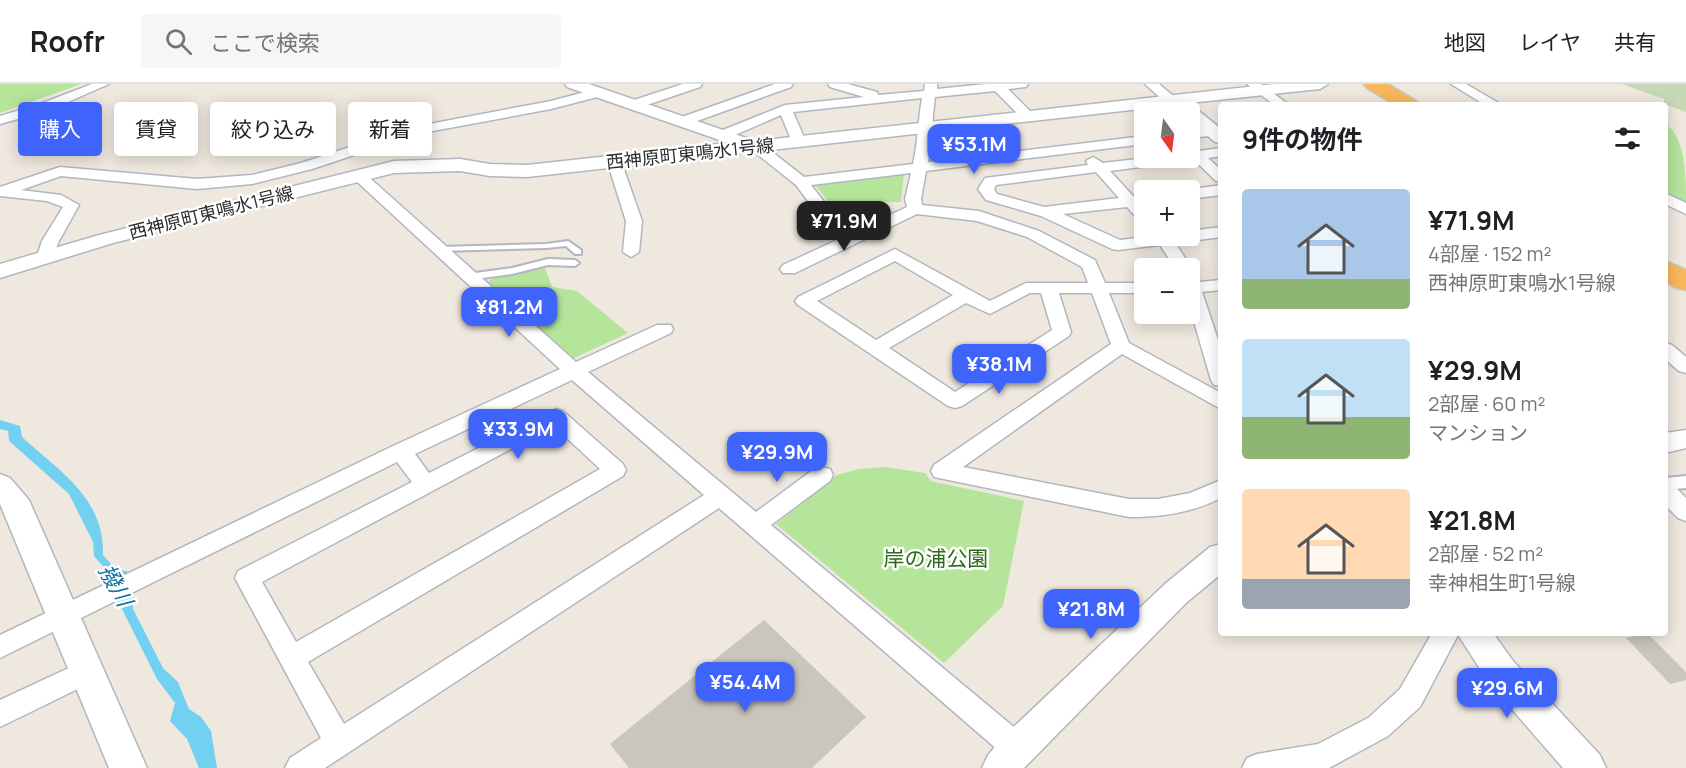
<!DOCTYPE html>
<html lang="ja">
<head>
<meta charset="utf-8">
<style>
	body { margin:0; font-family:Manrope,"Noto Sans JP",sans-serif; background:#f6f6f6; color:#202124; height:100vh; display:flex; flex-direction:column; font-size:22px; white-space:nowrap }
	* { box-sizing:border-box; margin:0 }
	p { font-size:20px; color:#757577 }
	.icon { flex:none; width:33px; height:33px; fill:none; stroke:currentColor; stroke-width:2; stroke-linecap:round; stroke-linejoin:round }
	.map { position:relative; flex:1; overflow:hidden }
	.sheet { position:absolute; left:1218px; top:18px; width:450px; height:534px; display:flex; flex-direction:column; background:#fff; border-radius:6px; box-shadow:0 3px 15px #0003 }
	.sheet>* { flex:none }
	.banner { position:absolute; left:18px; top:18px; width:570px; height:54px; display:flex; gap:12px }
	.needle { width:39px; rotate:166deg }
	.tools { position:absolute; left:1134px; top:18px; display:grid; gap:12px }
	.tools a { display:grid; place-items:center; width:66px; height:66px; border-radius:6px; background:#fff; box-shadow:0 3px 15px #0003; font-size:30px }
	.price { position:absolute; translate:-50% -51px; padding:0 14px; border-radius:12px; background:#3e64fc; color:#fff; font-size:20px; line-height:39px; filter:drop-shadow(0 2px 3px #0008) }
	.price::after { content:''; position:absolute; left:50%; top:36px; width:18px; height:14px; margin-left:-9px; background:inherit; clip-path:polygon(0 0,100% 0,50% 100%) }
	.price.on { background:#222; color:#fff }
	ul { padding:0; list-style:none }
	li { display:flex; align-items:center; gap:18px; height:150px; padding:0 24px }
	li span { display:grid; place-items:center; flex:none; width:168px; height:120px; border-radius:6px; color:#555 }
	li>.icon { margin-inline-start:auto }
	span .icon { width:72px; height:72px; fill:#fffc; stroke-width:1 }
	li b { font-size:26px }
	h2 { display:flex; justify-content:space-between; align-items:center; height:72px; padding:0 24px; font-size:26px }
	.chip { padding:0 21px; border-radius:6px; background:#fff; box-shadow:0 3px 15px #0003; font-size:21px; line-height:54px }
	.chip.on { background:#3e64fc; color:#fff }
	header { display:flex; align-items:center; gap:36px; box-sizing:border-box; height:84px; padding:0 30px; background:#fff; border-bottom:2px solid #e0e0e0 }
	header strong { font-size:28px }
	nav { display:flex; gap:33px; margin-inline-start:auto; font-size:21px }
	.search { width:420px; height:54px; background:#f6f6f6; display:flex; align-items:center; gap:15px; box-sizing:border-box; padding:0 21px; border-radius:6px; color:#757577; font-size:22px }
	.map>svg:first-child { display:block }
</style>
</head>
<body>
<header>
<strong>Roofr</strong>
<div class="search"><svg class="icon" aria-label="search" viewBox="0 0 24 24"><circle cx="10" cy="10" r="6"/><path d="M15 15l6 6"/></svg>ここで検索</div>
<nav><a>地図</a><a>レイヤ</a><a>共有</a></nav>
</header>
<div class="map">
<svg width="1686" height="684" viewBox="0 0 1686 684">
	<rect width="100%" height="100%" fill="#eee8df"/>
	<!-- green -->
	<g fill="#b5e59b">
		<polygon points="0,0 81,0 0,29"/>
		<path d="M1665,40C1686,52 1686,95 1686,121L1665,110Z"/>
		<polygon points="904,90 901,118 829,118 815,101"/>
		<polygon points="545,184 552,203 577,207 628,249 570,276 488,197 498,193"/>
		<polygon points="885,383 925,389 931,397 1024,417 1003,522 944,579 776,440 837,391 859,385"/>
	</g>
	<!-- cemetery -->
	<polygon fill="#c7d8b6" points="1622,0 1686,0 1686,28 1664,20 1664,15"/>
	<!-- water -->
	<path fill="#72d1f1" d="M0,336L20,342L22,353C58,386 105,414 103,471L116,486L127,487L133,511V525L163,584L178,598L189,625L201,633L211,647L217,684H199L187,655L170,637L175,619L157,595L119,519L104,498L107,487L94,472L93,458L69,410L9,357L8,347L0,345Z"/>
	<!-- building -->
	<g fill="#cac6bd">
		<polygon points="764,536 866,633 812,684 629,684 610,660"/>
		<polygon points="1647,549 1686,588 1686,596 1670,600 1626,554"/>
	</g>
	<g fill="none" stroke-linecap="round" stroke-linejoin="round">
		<defs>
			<g id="service">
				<polygon points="568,157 581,166 581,170 575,170 566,162 546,164 441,167 437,165 441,163 546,160"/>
				<polygon points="548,175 575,176 579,179 575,182 548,181 512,190 468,196 464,193 468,190 512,184"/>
			</g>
			<polygon id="pedestrian" points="1686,392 1686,404 1665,406 1665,394"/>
			<g id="minor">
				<polygon points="92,0 109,0 50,26 0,40 0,32 40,20"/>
				<polygon points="683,0 702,0 700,3 641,23 636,24 629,20 631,17"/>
				<polygon points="775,0 793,0 791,3 689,40 679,40 677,37 679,34"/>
				<path d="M828,0H848L877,8L878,11L924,7L925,0H937V5L986,0H1028L1026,3L1008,5L1036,33L1029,37L1024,36L995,7L935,13C932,35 932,56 928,78L1144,52V60L926,87L921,115L922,121L979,127L1039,147L1095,176L1105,199H1144V209H1109L1129,259L1221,309V325L1122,270L963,383L1129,415H1158L1190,409L1221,396V414C1191,429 1162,433 1129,433L934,393L931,387L934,381L1111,260L1092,209H1059L1071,248L1069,252L962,322L955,324L948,322L798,221L795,217L798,213L895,165L990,217L1026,199H1088L1082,183L1027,153L977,137L917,130L795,189H783L780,185L783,181L837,156L796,101L752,66L750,63L752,60H762L804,93L913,80C918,58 918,37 922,14L793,28L806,58L799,62L792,58L781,31L728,54L723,55L716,51L718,48L785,21L864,13L830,3ZM911,89L905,115L907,123L849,150L811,101ZM895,177L953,211L876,256L817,217ZM1030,209H1041L1052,246L955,308L889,264L966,219L990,230Z"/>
				<polygon points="1145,0 1159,0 1179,17 1177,20 1167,20"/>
				<polygon points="1247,0 1261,0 1289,21 1274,21"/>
				<polygon points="1451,0 1466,0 1502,21 1485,21"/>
				<polygon points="596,5 602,9 601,12 551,25 417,50 312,85 252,100 197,105 61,92 21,106 61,111 79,121 59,157 53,172 45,177 37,172 42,157 63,123 47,117 0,112 0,103 60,83 197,95 252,91 301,79 408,44 551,17"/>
				<polygon points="1213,44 1218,45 1220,48 1218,51 1190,54 1190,46"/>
				<polygon points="1221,64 1221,72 1208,74 1221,86 1221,98 1216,97 1190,72 1191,68"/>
				<polygon points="614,73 621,77 642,137 639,168 631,173 623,168 626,137 607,77"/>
				<path d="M1093,73L1103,79L1146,74H1185L1178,78L1110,87L1134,113L1144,111V121H1142L1144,123V137L1138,135L1127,123L1063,130L1120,156L1154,152H1190V147L1221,143V153L1175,159L1192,184L1190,187V184H1175L1160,161L1118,166L1112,165L1041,132L986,116L978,105L985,94L1088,81L1086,77ZM1096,88L1119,114L1044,123L997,110L994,105L996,101Z"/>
				<path d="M358,87L363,88L576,278L657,241H671L673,245L671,249L588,288L756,428L814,385L822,383L830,385L833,391L830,397L771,441L1027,654L1031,664L1027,674L1017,678L1007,674L719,424L325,684H285L290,674L321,654L235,494L238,487L412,398L397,378L0,574V551L393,362L560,285L353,94L351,91ZM572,296L704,411L344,640L308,578L623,392L626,386L623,380L563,327L556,325L429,389L415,370ZM554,342L600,385L296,558L262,498Z"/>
				<polygon points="1221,101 1221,111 1190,115 1190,106 1186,106"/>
				<polygon points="1665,109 1686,119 1686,130 1665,120"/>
				<polygon points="1190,192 1196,193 1199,198 1221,196 1221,206 1202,208 1221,265 1221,302 1214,301 1211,296 1190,224"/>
				<polygon points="1665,259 1672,261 1686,273 1686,289 1679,287 1665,275"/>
				<polygon points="1665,399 1673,401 1686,414 1686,437 1678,434 1665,421"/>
				<polygon points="1432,549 1459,549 1420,623 1388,652 1329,684 1242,684 1247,674 1257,670 1318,660 1368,634 1400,605"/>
				<polygon points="88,575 98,579 101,587 98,595 0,643 0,616"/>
			</g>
			<g id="tertiary">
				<polygon points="565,0 589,0 755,57 1275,0 1328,0 1320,5 1189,19 1221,45 1221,59 1215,58 1190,37 1190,28 1180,28 1168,22 527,93 490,92 460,87 394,89 113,159 0,194 0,180 99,151 394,77 460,75 490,80 527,81 728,59 567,3"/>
				<polygon points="1686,346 1686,364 1665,369 1665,349"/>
				<polygon points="0,390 10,394 29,416 147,684 109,684 0,420"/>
				<polygon points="1221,460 1221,490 1187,518 1024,684 982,684 988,671 1004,652 1165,500 1210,463"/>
				<polygon points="1457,549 1493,549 1513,577 1600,671 1606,684 1563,684 1489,599"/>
			</g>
			<g id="trunk">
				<polygon points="1364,0 1388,0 1416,17 1419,21 1395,21 1367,4"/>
				<polygon points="1665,177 1686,186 1686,206 1676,204 1665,197"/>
			</g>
		</defs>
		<!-- service casing -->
		<use href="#service" stroke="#b3b6c0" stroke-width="4"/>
		<!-- pedestrian casing -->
		<use href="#pedestrian" stroke="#b3b6c0" stroke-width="4"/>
		<!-- minor casing -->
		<use href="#minor" stroke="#b3b6c0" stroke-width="3"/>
		<!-- tertiary casing -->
		<use href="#tertiary" stroke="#b3b6c0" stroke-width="3"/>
		<!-- trunk casing -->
		<use href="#trunk" stroke="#c8c8c8" stroke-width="3"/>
		<!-- service -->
		<use href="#service" fill="#fff" fill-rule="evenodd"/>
		<!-- pedestrian -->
		<use href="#pedestrian" fill="#fff" fill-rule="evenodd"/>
		<!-- minor -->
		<use href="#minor" fill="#fff" fill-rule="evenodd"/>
		<!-- tertiary -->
		<use href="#tertiary" fill="#fff" fill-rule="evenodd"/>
		<!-- trunk -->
		<use href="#trunk" fill="#f9b75c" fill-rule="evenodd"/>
	</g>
	<g text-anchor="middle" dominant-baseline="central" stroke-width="5" stroke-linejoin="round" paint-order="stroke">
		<!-- far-street labels -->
		<g font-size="18" fill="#2d2d2d" stroke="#fff">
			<text transform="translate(690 69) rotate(-6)">西神原町東鳴水1号線</text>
			<text transform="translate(211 128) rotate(-14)">西神原町東鳴水1号線</text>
		</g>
		<!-- park labels -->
		<g font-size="21" fill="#2c6d1a" stroke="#fff">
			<text x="936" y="474">岸の浦公園</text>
		</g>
		<!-- water labels -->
		<g font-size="22" font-style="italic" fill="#0c70a2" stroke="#fff">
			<text transform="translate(116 501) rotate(61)">撥川</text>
		</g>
	</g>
</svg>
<div class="tools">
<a><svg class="needle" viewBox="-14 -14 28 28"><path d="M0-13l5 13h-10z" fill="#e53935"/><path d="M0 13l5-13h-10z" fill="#757577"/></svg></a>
<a>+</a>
<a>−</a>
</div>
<b class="price" style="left:974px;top:91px">¥53.1M</b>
<b class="price on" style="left:844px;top:168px">¥71.9M</b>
<b class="price" style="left:509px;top:254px">¥81.2M</b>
<b class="price" style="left:999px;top:311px">¥38.1M</b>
<b class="price" style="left:518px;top:376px">¥33.9M</b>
<b class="price" style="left:777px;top:399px">¥29.9M</b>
<b class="price" style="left:1091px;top:556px">¥21.8M</b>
<b class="price" style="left:745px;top:629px">¥54.4M</b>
<b class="price" style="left:1507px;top:635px">¥29.6M</b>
<div class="banner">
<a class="chip on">購入</a>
<a class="chip">賃貸</a>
<a class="chip">絞り込み</a>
<a class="chip">新着</a>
</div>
<section class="sheet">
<h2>9件の物件<svg class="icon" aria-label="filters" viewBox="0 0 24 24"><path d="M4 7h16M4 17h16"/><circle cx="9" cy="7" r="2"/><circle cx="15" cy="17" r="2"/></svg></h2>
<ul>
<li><span style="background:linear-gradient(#a9c7e8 75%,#8fb573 0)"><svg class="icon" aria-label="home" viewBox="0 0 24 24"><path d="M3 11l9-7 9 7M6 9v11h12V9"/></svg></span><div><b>¥71.9M</b><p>4部屋 · 152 m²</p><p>西神原町東鳴水1号線</p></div></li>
<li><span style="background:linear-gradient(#bfe0f5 65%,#8fb573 0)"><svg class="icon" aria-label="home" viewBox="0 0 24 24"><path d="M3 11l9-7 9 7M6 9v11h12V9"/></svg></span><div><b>¥29.9M</b><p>2部屋 · 60 m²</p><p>マンション</p></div></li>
<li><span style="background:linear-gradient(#ffd9b3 75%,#9aa5b1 0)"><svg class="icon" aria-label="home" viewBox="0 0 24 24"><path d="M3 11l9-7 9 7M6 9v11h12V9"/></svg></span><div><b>¥21.8M</b><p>2部屋 · 52 m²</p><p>幸神相生町1号線</p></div></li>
</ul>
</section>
</div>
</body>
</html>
